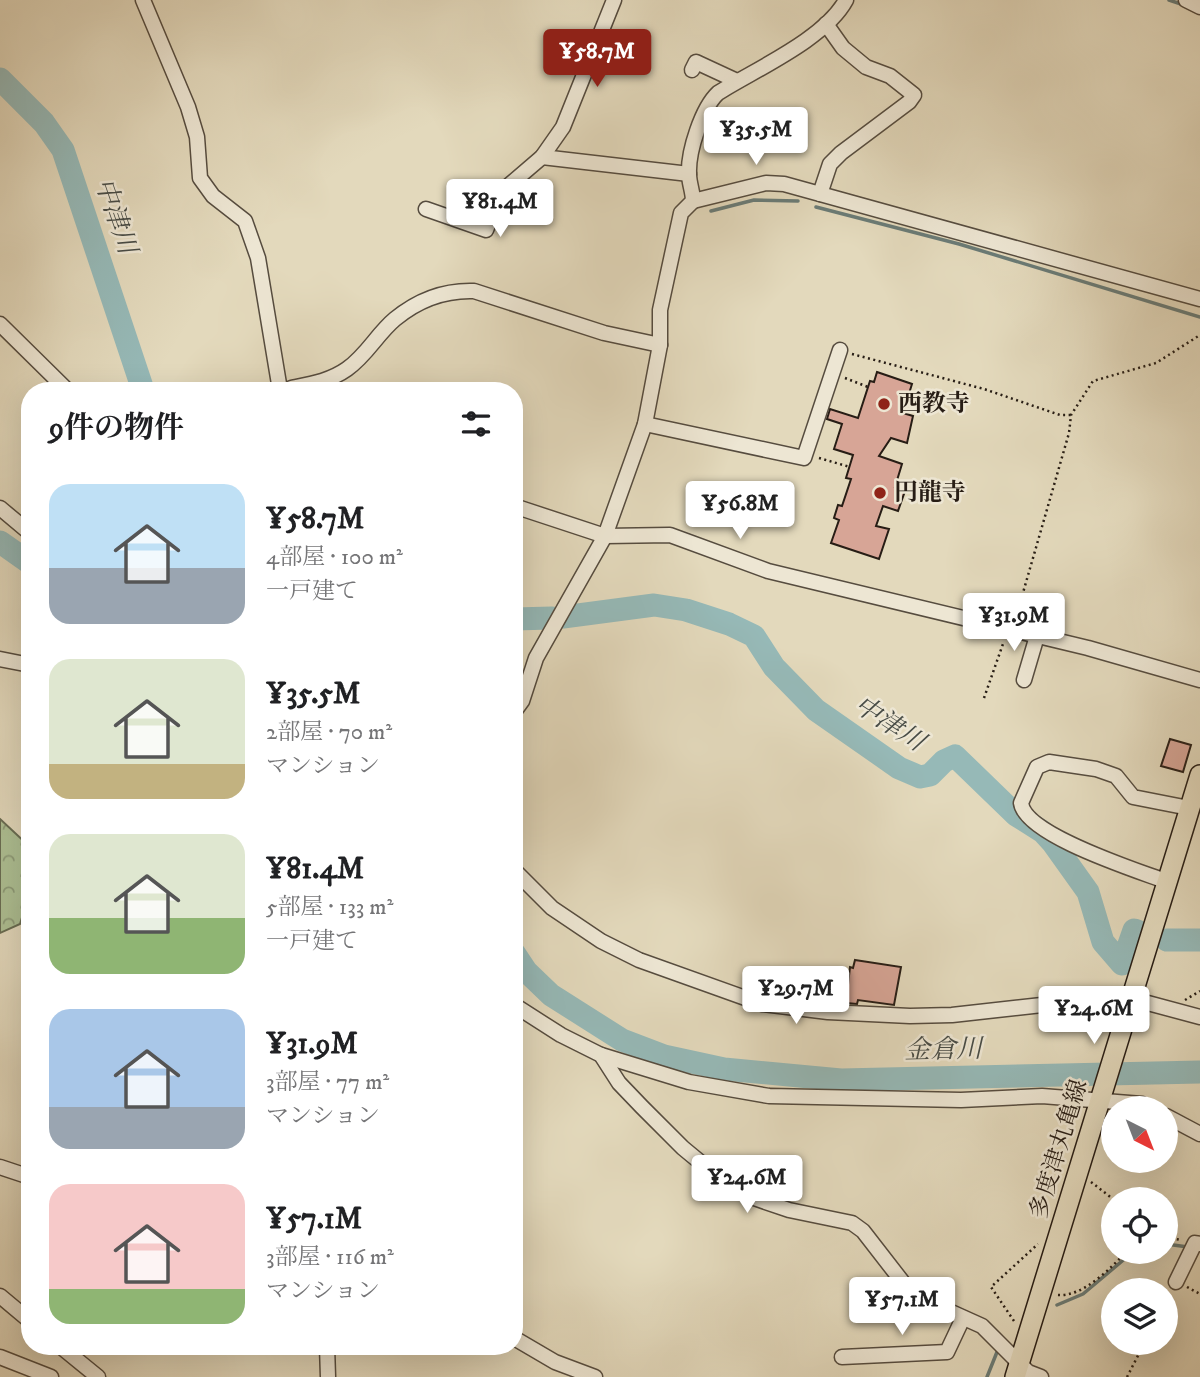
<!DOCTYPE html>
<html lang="ja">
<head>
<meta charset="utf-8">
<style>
	body { margin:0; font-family:"IM FELL DW Pica","Noto Serif JP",serif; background:#f2f2f2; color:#202124; height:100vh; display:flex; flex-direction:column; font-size:26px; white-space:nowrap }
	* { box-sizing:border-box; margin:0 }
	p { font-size:23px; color:#757577 }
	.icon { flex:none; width:38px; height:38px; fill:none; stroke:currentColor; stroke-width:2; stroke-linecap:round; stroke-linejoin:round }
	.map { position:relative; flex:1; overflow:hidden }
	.panel { position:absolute; left:21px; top:382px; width:502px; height:973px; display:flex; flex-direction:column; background:#fff; border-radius:28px; box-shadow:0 7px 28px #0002 }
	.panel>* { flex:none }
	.needle { width:46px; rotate:138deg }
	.buttons { position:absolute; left:1101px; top:1096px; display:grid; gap:14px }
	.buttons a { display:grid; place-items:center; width:77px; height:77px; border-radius:50%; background:#fff; box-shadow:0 7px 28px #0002; font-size:35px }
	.price { position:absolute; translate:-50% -60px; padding:0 16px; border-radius:7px; background:#fff; color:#222; font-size:23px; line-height:46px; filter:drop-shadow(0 2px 4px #0008) }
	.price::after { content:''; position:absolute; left:50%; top:42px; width:21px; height:16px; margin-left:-10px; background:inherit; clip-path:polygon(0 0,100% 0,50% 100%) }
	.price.selected { background:#8f2418; color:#fff }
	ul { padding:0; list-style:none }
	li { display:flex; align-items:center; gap:21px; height:175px; padding:0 28px }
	li span { display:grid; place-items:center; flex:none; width:196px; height:140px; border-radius:21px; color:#555 }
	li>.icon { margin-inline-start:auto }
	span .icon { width:84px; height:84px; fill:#fffc; stroke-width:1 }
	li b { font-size:30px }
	h2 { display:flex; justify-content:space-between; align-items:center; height:84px; padding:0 28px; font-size:30px }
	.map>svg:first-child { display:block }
</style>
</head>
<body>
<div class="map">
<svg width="1200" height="1377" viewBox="0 0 1200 1377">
	<defs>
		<pattern id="forest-crowns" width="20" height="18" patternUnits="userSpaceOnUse" patternTransform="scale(1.75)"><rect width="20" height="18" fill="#aec094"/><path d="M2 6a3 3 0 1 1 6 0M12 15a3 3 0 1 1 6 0" fill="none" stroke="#8e9b78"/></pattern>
	</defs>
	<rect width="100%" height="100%" fill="#e3d9bc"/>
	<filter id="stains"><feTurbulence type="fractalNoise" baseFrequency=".00286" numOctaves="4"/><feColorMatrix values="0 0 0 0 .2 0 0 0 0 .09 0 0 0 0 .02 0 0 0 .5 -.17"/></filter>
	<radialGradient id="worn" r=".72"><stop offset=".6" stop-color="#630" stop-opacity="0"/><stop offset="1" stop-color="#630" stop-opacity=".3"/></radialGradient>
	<!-- forest -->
	<polygon fill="url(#forest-crowns)" stroke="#6a6e54" stroke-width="2" points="0,819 30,847 30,891 20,924 0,933"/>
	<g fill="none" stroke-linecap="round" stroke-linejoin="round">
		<!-- stream -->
		<g stroke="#6a7b76" stroke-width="3.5">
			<polyline points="1169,0 1184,5"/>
			<polyline points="816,207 959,244 1200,317"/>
			<polyline points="711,211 754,200 798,201"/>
			<polyline points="1166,1244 1188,1247"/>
			<polyline points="1057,1305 1083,1294 1134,1251"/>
			<polyline points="987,1377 997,1352"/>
		</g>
		<!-- river -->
		<g stroke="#96b9b7" stroke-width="23">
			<polyline points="0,79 44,123 63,150 143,390"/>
			<polyline points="0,542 30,563"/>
			<polyline points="563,617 654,605 686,610 729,624 754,636 774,667 816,710 899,768 920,777 930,775 944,761 955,756 1016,815 1043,832 1053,843 1088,892 1103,942 1122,964 1134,930 1137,931"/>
			<polyline points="514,619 552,618"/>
			<polyline points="1167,940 1200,940"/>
			<polyline points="514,953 526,971 551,995 622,1040 664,1056 724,1069 841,1080 1200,1072"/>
		</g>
	</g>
	<!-- building -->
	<g fill="#d7a596" stroke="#271d15" stroke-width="2">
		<polygon points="877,372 912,384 903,413 913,416 907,443 891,438 879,456 902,464 895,487 905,491 898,511 883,506 876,526 889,529 879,559 831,543 839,520 834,518 838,505 842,506 851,479 846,478 853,455 834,449 842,424 827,419 830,409 858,418 870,381 874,382"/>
		<polygon points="1170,739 1191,745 1183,772 1161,766"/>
		<polygon points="855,960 901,967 894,1005 858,1000 857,1004 846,1003 850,967 853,968"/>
	</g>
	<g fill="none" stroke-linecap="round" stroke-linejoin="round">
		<defs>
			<g id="minor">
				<polyline points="143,0 188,107 197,137 200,178 213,196 245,221 258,258 280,390"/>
				<polyline points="1186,0 1200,7"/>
				<polyline points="692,70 696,62 737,81"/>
				<polyline points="542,157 689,174"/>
				<polyline points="820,194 830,164 841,153 909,102 914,95 890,76 866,67 843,48 826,24"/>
				<polyline points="693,201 766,183 784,184 1200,299"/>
				<polyline points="426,209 486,230 500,193 542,157 563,127 614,0"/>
				<polyline points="0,324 67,390"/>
				<path d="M291,388C311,384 330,381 347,369C367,355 377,334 395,319C418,300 445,290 474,291L604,333L660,345"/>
				<polyline points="645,424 804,458 840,350"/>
				<polyline points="514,506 605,536 670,535 768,571 1088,648 1200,680"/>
				<polyline points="0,508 30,533"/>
				<polyline points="0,659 30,665"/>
				<polyline points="1024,680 1037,636"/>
				<path d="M514,712L522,701L536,658L605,536L645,424L660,345V310L681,213L693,201C693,192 689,183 689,174C688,151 702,108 718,93C756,69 825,39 846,0"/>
				<polyline points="514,870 552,908 601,941 639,960 762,1004 828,1012 910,1016 952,1015 1060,1003 1129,1002 1144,1002 1200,1017"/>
				<path d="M1165,881C1136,870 1025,835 1021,803L1037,767L1049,762L1096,769L1116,776L1133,797L1189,808"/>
				<polyline points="514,1005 561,1035 601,1055 619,1083 642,1107 683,1148 723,1181 754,1198 789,1210 852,1223 863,1231 908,1289 922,1299 982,1326 1028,1372 1041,1377"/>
				<polyline points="601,1055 689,1082 769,1096 961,1100 1042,1096 1142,1104 1150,1108"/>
				<polyline points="1166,1116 1200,1134"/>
				<polyline points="0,1167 30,1177"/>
				<polyline points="1176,1282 1195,1243 1200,1244"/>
				<polyline points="0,1296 30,1321"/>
				<polyline points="514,1338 555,1362 595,1377"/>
				<polyline points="60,1346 98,1377"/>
				<polyline points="327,1346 328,1377"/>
				<polyline points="0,1357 51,1377"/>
				<polyline points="842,1357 947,1352 963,1318"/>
			</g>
			<polyline id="major" points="1015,1377 1200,775"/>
		</defs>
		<!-- minor casing -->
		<use href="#minor" stroke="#564c3f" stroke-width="17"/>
		<!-- major casing -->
		<use href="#major" stroke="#271d15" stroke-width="22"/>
		<!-- path -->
		<g stroke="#271d15" stroke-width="2.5" stroke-dasharray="2 3.5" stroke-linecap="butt">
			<polyline points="852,354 984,389 1060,415 1071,415"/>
			<polyline points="845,378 868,387"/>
			<polyline points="819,458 850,467"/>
			<polyline points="1016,617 1069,433 1071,415 1093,381 1156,363 1200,335"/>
			<polyline points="984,698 1004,641"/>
			<polyline points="1185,1000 1200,991"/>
			<polyline points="1091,1182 1113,1199"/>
			<polyline points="1166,1237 1181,1240"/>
			<polyline points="1187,1287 1200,1294"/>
			<path d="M1058,1295C1083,1297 1111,1268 1127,1251"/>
			<polyline points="1166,1302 1170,1292"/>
			<polyline points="1014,1321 991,1287 1038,1244"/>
			<polyline points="1127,1377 1145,1342"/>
		</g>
		<!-- minor -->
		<use href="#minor" stroke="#ede6d3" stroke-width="14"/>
		<!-- major -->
		<use href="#major" stroke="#e3d9bc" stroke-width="19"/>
	</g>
	<!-- markers -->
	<g fill="#8f2418" stroke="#ede6d3" stroke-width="2.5">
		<circle cx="884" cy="404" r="7"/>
		<circle cx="880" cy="493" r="7"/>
	</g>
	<g text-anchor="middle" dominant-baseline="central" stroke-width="5" stroke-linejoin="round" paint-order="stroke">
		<!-- poi labels -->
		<g font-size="24" font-weight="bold" fill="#271d15" stroke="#ede6d3" text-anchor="start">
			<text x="898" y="404">西教寺</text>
			<text x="894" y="493">円龍寺</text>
		</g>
		<!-- street labels -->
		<g font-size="24" fill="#271d15" stroke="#ede6d3">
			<text transform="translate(1059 1149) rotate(-73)">多度津丸亀線</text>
		</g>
		<!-- water labels -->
		<g font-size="26" font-style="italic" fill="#484c46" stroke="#ede6d3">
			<text transform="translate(115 216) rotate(71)">中津川</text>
			<text transform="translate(889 724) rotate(33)">中津川</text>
			<text transform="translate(943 1050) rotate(-1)">金倉川</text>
		</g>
	</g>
	<rect width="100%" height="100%" filter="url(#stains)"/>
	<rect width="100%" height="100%" fill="url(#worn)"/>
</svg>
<div class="buttons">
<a><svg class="needle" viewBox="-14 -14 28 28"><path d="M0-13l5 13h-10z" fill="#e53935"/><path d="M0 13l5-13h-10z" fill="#757577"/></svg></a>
<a><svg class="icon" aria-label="locate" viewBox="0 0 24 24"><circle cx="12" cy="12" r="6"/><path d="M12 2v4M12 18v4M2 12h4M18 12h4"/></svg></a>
<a><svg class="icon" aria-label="layers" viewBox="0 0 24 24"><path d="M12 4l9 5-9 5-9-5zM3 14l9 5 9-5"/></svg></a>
</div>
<b class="price selected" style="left:597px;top:89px">¥58.7M</b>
<b class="price" style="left:756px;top:167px">¥35.5M</b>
<b class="price" style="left:500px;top:239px">¥81.4M</b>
<b class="price" style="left:740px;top:541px">¥56.8M</b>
<b class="price" style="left:1014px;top:653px">¥31.9M</b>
<b class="price" style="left:796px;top:1026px">¥29.7M</b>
<b class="price" style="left:1094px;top:1046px">¥24.6M</b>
<b class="price" style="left:747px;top:1215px">¥24.6M</b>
<b class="price" style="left:902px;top:1337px">¥57.1M</b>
<section class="panel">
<h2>9件の物件<svg class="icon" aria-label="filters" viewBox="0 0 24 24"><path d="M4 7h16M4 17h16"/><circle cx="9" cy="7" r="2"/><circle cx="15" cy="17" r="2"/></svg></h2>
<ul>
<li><span style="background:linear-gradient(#bfe0f5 60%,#9aa5b1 0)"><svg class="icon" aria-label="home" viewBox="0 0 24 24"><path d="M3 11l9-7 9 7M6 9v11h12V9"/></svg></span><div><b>¥58.7M</b><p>4部屋 · 100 m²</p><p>一戸建て</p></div></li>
<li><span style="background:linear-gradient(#dfe7d0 75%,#c2b280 0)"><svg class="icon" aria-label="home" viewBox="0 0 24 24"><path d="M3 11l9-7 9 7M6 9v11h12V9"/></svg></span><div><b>¥35.5M</b><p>2部屋 · 70 m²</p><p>マンション</p></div></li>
<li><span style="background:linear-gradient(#dfe7d0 60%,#8fb573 0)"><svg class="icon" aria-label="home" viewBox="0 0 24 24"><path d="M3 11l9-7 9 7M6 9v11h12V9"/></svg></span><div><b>¥81.4M</b><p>5部屋 · 133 m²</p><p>一戸建て</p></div></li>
<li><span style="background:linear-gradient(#a9c7e8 70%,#9aa5b1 0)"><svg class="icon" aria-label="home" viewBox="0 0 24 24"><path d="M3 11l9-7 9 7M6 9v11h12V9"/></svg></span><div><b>¥31.9M</b><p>3部屋 · 77 m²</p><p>マンション</p></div></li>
<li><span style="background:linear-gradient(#f6c9c9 75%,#8fb573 0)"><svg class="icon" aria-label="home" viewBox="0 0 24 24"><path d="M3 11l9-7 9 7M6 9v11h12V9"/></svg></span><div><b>¥57.1M</b><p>3部屋 · 116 m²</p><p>マンション</p></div></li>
</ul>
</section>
</div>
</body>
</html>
